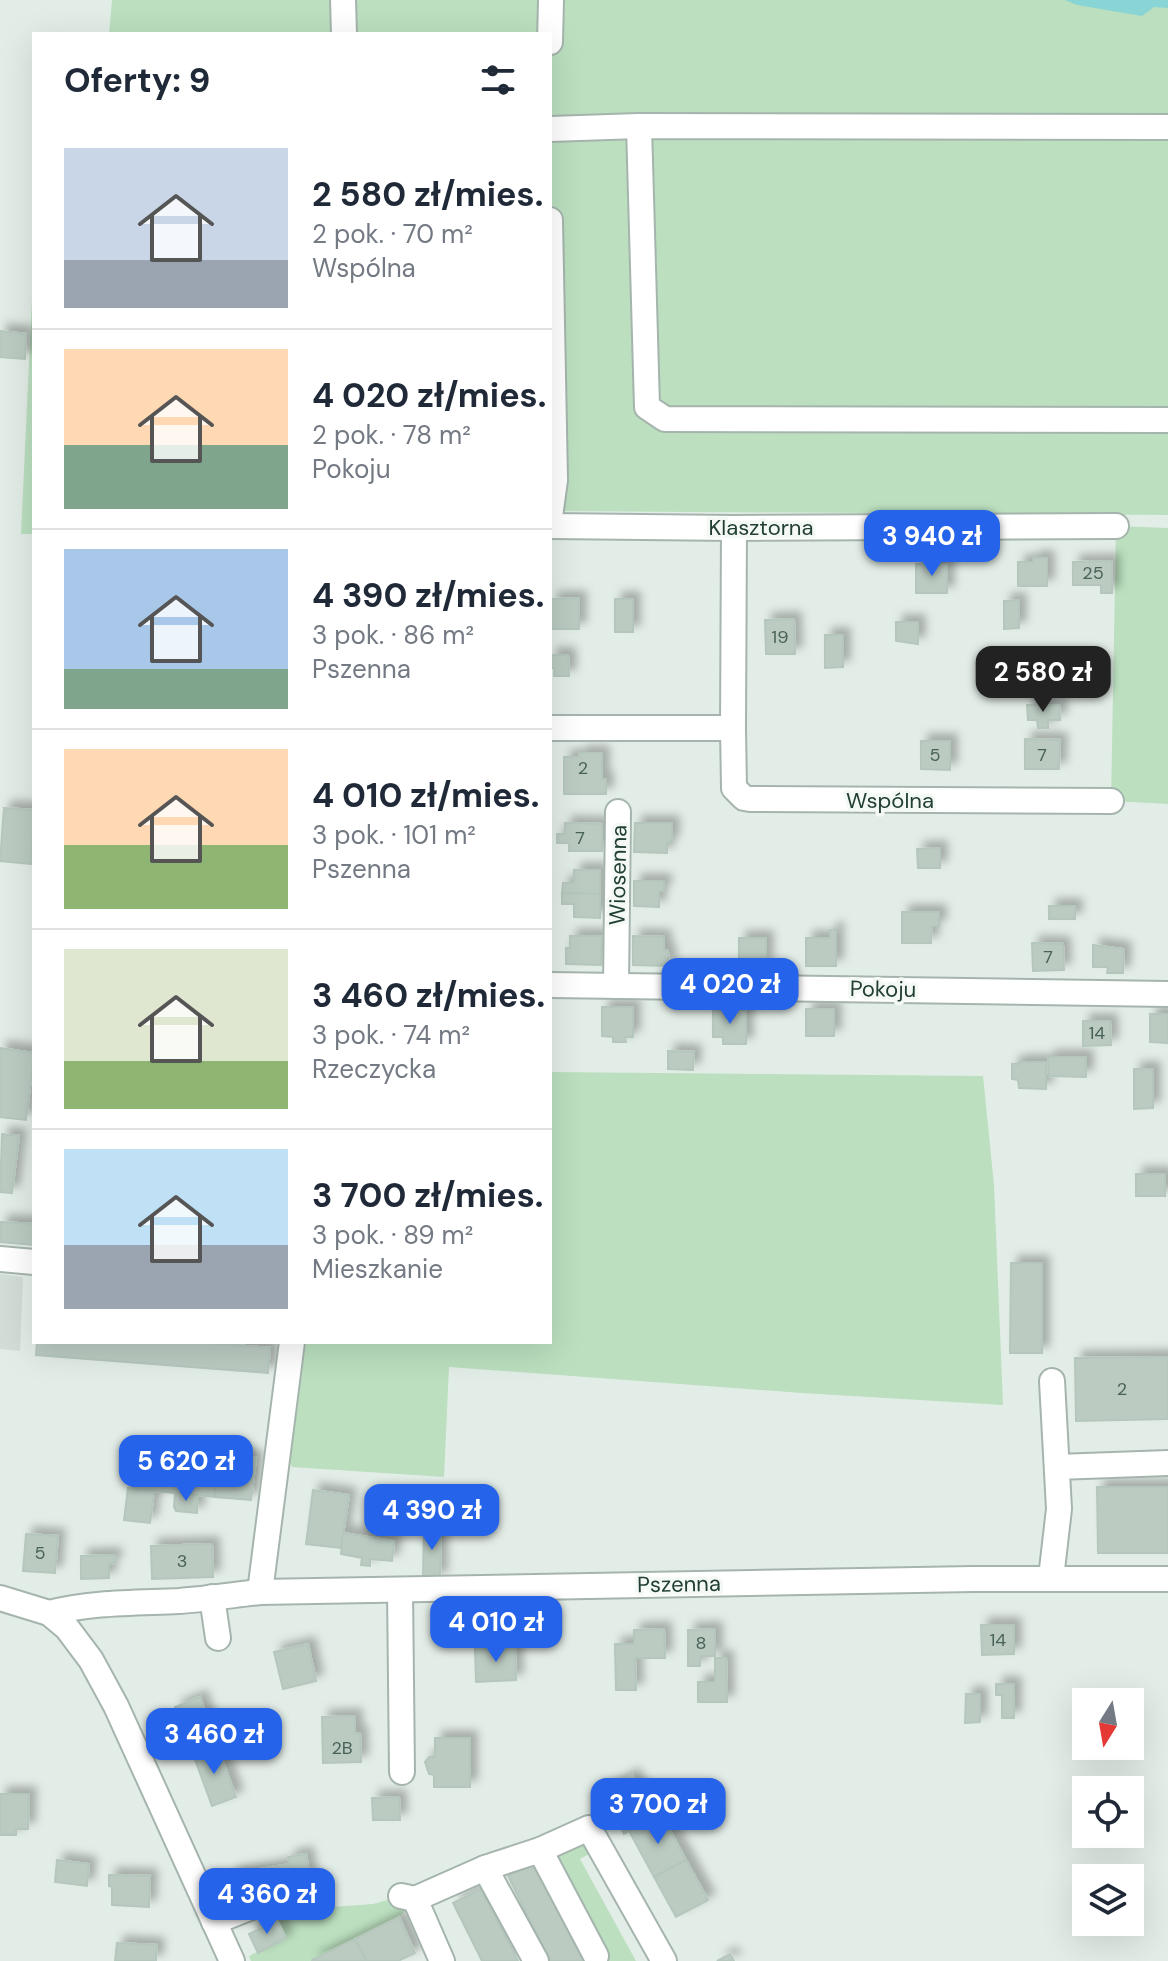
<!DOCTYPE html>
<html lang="pl">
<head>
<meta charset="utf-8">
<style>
	body { margin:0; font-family:"DM Sans",sans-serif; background:#f6f6f7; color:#1f2937; height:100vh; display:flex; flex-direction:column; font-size:30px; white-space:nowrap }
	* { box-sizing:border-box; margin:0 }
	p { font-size:26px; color:#747a83 }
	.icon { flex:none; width:44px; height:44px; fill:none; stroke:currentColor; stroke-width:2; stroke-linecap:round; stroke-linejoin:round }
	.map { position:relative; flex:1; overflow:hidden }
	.sheet { position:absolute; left:32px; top:32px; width:520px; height:1312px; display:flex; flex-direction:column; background:#fff; border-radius:0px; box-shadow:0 8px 32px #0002 }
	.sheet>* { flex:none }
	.needle { width:52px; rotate:191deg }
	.controls { position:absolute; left:1072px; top:1688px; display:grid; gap:16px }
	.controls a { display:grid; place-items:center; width:72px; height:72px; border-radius:0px; background:#fff; box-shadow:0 8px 32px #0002; font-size:40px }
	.price { position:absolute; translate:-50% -68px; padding:0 18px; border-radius:16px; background:#2563eb; color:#fff; font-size:26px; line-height:52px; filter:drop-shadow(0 2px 4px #0008) }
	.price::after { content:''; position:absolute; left:50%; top:48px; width:24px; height:18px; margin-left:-12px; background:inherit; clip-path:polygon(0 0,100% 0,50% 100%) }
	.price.current { background:#222; color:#fff }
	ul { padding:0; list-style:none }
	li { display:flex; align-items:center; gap:24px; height:200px; padding:0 32px }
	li+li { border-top:2px solid #e0e1e3 }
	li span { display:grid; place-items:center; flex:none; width:224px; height:160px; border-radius:0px; color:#555 }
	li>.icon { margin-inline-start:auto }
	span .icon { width:96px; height:96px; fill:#fffc; stroke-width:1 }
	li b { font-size:34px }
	h2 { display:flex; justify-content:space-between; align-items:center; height:96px; padding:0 32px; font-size:34px }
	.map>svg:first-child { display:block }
</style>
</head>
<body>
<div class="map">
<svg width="1168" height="1961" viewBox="0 0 1168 1961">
	<defs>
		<filter id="shadow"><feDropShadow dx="7" dy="-7" stdDeviation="4" flood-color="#0004"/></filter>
	</defs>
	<rect width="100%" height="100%" fill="#e3ede7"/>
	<!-- built -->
	<polygon fill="#d1ddd6" points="0,1274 23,1277 20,1351 0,1349"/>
	<!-- green -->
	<g fill="#bbdfbf">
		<polygon points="112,0 1168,0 1168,515 550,511 550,34 109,34"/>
		<polygon points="34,256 34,534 21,534"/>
		<polygon points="1116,526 1168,528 1168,804 1111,801"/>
		<polygon points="550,1072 983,1076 994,1185 1003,1405 802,1393 449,1367 444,1477 292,1467 290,1461 306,1342 550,1342"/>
		<polygon points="585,1840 596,1850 580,1859 636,1961 590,1961 551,1855"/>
		<polygon points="399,1897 407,1909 399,1917 312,1961 251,1961 249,1956 285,1938 277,1920 303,1909 373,1904"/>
	</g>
	<!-- water -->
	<polygon fill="#89d4d4" points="1065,0 1168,0 1168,8 1154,7 1142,16 1077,5"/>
	<!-- building -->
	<g fill="#bbcbc2" stroke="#b5c7bd" stroke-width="2" filter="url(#shadow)">
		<polygon points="0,331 26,334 25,359 0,357"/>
		<polygon points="1033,558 1047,558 1047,586 1018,586 1018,562 1033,562"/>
		<polygon points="1112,561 1112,593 1101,593 1101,585 1073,585 1073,562"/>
		<rect x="916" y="564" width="31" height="29"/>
		<polygon points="579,598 579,629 551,629 551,599"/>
		<rect x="615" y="599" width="18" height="33"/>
		<polygon points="1019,600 1019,628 1004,629 1004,601"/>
		<polygon points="794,619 795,654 766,654 765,620"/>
		<polygon points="896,622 918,622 918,644 896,641"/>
		<polygon points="825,635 843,635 843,667 825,668"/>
		<polygon points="550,655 568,655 569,676 554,676 554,668 550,668"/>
		<polygon points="1027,705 1059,705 1060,720 1048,720 1048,728 1038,728 1037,720 1028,720"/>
		<polygon points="1025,739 1060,740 1059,769 1025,769"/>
		<polygon points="921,741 950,741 950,770 921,769"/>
		<polygon points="580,753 602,753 602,779 606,779 606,794 564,794 564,757 579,757"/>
		<polygon points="4,808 34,810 31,864 0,861"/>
		<polygon points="565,823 602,824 602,851 569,851 569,843 557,843 557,834 565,834"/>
		<polygon points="635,823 672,823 672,842 667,842 667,853 634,852"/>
		<polygon points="940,848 940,868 918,868 917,849"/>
		<polygon points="574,870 600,870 600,894 562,893 563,883 574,883"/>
		<polygon points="634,881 664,881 664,891 659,891 659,907 634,906"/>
		<polygon points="562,893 600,894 600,918 574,917 574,904 562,904"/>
		<rect x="1049" y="906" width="26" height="13"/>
		<polygon points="902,912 939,912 939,926 932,926 931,943 902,943"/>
		<polygon points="836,929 836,966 806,966 806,938 830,938 830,930"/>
		<polygon points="570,936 602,936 601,965 566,964 566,948 570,948"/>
		<polygon points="633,936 664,937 664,950 668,951 669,966 633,965"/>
		<rect x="739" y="938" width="27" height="28"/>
		<polygon points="1032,943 1063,944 1064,970 1033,971"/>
		<polygon points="1093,945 1124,949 1123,973 1107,973 1108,967 1093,967"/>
		<polygon points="602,1007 633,1007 633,1037 625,1037 626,1042 613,1042 613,1037 602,1036"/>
		<rect x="806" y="1009" width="28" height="27"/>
		<polygon points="713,1010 746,1010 746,1044 723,1044 723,1037 713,1037"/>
		<polygon points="1150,1014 1168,1014 1168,1043 1150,1042"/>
		<polygon points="1083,1021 1110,1021 1111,1045 1083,1046"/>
		<polygon points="0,1048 34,1053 26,1120 0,1117"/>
		<polygon points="668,1051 694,1052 693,1070 668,1069"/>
		<polygon points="1048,1057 1086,1057 1086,1077 1049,1076"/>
		<polygon points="1019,1062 1046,1062 1046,1089 1019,1088 1018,1080 1012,1079 1012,1064 1019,1064"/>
		<polygon points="1134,1069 1153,1069 1153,1108 1134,1109"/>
		<polygon points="2,1134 19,1136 12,1193 0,1192"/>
		<rect x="1136" y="1174" width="29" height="22"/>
		<polygon points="1,1222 34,1224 34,1245 0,1242"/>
		<polygon points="1011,1263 1042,1263 1042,1353 1010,1353"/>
		<polygon points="37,1342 195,1342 270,1348 268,1373 36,1355"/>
		<polygon points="1168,1357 1168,1419 1076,1421 1075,1358"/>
		<polygon points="226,1455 256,1458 251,1500 215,1497 215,1486 223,1486 224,1475 221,1475 222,1464 226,1463"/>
		<polygon points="136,1456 152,1457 151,1467 158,1476 215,1482 215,1497 133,1489"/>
		<polygon points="1097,1487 1168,1487 1168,1553 1098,1553"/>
		<polygon points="128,1488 154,1491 150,1523 124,1520"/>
		<polygon points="313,1490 349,1495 341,1548 306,1544"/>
		<polygon points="175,1493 198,1495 197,1513 176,1511 174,1507"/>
		<polygon points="441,1526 440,1578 423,1579 424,1527"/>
		<polygon points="343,1533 394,1541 392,1561 370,1559 370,1566 361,1565 362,1558 341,1554"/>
		<polygon points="26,1534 58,1536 55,1573 23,1571"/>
		<polygon points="212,1544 213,1577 152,1579 151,1546"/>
		<polygon points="114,1555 115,1563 109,1564 109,1578 81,1579 81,1556"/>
		<polygon points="981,1625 1014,1625 1014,1654 982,1655"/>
		<polygon points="664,1629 665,1658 635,1658 636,1690 616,1690 615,1644 634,1644 634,1630"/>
		<polygon points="715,1629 715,1656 700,1656 700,1666 688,1666 688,1630"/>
		<polygon points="308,1644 316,1681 283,1689 274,1652"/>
		<polygon points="515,1647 516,1680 476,1682 475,1649"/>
		<polygon points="715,1658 726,1658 727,1702 698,1702 698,1682 715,1682"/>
		<polygon points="996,1684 1014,1684 1014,1718 1002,1718 1002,1695 996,1695"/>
		<polygon points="966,1694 980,1694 980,1722 965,1723"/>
		<polygon points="200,1697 217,1745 193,1754 175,1707"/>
		<polygon points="355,1716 355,1733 360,1733 361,1762 323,1763 322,1717"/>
		<polygon points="435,1738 470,1738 470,1787 434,1787 434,1775 429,1774 425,1762 429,1757 435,1757"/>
		<polygon points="217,1745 236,1797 212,1806 193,1754"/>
		<polygon points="632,1775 655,1817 624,1834 601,1792"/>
		<polygon points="0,1794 29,1794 28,1829 16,1829 16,1835 0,1835"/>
		<polygon points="399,1797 400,1820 373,1820 372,1798"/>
		<polygon points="661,1814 686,1860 654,1877 629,1831"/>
		<polygon points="306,1854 310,1877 234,1890 231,1874 290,1864 288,1857"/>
		<polygon points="57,1860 89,1864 87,1886 55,1882"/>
		<polygon points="535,1860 585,1961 550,1961 508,1876"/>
		<polygon points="686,1860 708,1900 676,1917 654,1877"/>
		<polygon points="109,1875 150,1876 149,1907 112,1905 112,1887 109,1886"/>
		<polygon points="481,1889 518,1961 482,1961 453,1903"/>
		<polygon points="399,1917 415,1953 398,1961 366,1961 355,1939"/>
		<polygon points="277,1920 286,1938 258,1953 249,1934"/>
		<polygon points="355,1939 366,1961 312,1961 312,1960"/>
		<polygon points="117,1943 157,1945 156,1961 115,1961"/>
		<polygon points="730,1954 734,1961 717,1961"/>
	</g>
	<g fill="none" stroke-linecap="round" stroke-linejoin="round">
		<defs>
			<g id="minor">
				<polyline points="343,0 344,34"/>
				<polyline points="550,42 551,0"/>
				<polyline points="639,126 647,407 665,419 1168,420"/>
				<polyline points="550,129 639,126 1168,127"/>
				<polyline points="550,220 555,480 550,517"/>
				<polyline points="550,526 734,528 1116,526"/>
				<polyline points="550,728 733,728 734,788 744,798 750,799 1111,801"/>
				<polyline points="733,728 734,528"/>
				<polyline points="550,985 1168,994"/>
				<polyline points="616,986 618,812"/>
				<polyline points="0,1259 34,1262"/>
				<polyline points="1057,1467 1168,1463"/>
				<polyline points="1051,1578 1059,1509 1052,1381"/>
				<polyline points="400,1590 402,1772"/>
				<polyline points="260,1592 292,1342"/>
				<polyline points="212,1597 218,1638"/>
				<polyline points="0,1598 49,1613 67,1628 91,1660 116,1706 232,1961"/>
				<path d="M49,1613C91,1602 135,1603 179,1601C206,1599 233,1595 260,1592L973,1579H1168"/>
				<polyline points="540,1850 596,1956"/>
				<polyline points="485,1868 536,1961"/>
				<polyline points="401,1896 415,1899 442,1961"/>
				<polyline points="415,1899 485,1868 540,1850 589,1828 664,1961"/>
				<polyline points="214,1922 292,1891"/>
			</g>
		</defs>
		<!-- minor casing -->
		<use href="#minor" stroke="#a5b5ad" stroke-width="28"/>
		<!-- minor -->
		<use href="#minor" stroke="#fff" stroke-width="24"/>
	</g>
	<g text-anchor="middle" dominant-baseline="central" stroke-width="7" stroke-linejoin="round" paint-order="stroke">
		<!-- number labels -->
		<g font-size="18" fill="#486257">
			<text x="1093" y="573">25</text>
			<text x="780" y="637">19</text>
			<text x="935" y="755">5</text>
			<text x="1042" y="755">7</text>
			<text x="583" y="768">2</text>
			<text x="580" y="838">7</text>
			<text x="1048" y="957">7</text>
			<text x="1097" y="1033">14</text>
			<text x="1122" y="1389">2</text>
			<text x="40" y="1553">5</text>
			<text x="182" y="1561">3</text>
			<text x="998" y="1640">14</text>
			<text x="701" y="1643">8</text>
			<text x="342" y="1748">2B</text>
		</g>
		<!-- street labels -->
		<g font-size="22" fill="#223f33" stroke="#f4f9f6">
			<text x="761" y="527">Klasztorna</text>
			<text x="890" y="800">Wspólna</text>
			<text transform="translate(618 875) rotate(-89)">Wiosenna</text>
			<text transform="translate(883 989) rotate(1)">Pokoju</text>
			<text transform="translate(679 1584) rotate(-1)">Pszenna</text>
		</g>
	</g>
</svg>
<div class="controls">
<a><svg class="needle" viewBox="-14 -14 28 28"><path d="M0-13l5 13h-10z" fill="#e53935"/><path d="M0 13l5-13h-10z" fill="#747a83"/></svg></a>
<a><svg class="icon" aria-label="locate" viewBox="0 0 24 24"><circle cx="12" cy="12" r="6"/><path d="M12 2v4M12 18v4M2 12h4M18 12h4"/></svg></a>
<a><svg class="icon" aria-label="layers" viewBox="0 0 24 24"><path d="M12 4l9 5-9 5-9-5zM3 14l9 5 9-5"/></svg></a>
</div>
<b class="price" style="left:932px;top:578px">3 940 zł</b>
<b class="price current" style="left:1043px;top:714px">2 580 zł</b>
<b class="price" style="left:730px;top:1026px">4 020 zł</b>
<b class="price" style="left:186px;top:1503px">5 620 zł</b>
<b class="price" style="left:432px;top:1552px">4 390 zł</b>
<b class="price" style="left:496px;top:1664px">4 010 zł</b>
<b class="price" style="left:214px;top:1776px">3 460 zł</b>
<b class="price" style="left:658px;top:1846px">3 700 zł</b>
<b class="price" style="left:267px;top:1936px">4 360 zł</b>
<section class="sheet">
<h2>Oferty: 9<svg class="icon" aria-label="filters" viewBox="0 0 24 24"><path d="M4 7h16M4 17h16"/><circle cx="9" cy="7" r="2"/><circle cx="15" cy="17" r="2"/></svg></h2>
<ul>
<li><span style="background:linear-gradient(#c9d6e8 70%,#9aa5b1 0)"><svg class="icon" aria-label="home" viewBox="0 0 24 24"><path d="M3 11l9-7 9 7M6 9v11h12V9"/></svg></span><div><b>2 580 zł/mies.</b><p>2 pok. · 70 m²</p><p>Wspólna</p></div></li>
<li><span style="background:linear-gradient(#ffd9b3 60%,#7fa58c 0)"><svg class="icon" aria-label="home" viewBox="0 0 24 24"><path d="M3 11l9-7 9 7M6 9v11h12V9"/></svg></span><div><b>4 020 zł/mies.</b><p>2 pok. · 78 m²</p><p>Pokoju</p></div></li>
<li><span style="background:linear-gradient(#a9c7e8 75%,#7fa58c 0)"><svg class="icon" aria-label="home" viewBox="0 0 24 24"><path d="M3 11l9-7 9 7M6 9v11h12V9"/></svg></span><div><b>4 390 zł/mies.</b><p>3 pok. · 86 m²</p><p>Pszenna</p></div></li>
<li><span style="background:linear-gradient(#ffd9b3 60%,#8fb573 0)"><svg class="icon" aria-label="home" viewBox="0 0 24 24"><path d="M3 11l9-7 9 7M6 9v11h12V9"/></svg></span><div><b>4 010 zł/mies.</b><p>3 pok. · 101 m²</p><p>Pszenna</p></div></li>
<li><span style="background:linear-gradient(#dfe7d0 70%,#8fb573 0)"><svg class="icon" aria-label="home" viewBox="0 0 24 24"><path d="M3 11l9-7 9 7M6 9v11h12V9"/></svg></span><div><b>3 460 zł/mies.</b><p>3 pok. · 74 m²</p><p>Rzeczycka</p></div></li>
<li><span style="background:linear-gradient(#bfe0f5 60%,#9aa5b1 0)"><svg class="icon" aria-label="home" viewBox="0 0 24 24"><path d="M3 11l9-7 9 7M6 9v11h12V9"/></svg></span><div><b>3 700 zł/mies.</b><p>3 pok. · 89 m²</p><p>Mieszkanie</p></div></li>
</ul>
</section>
</div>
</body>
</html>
